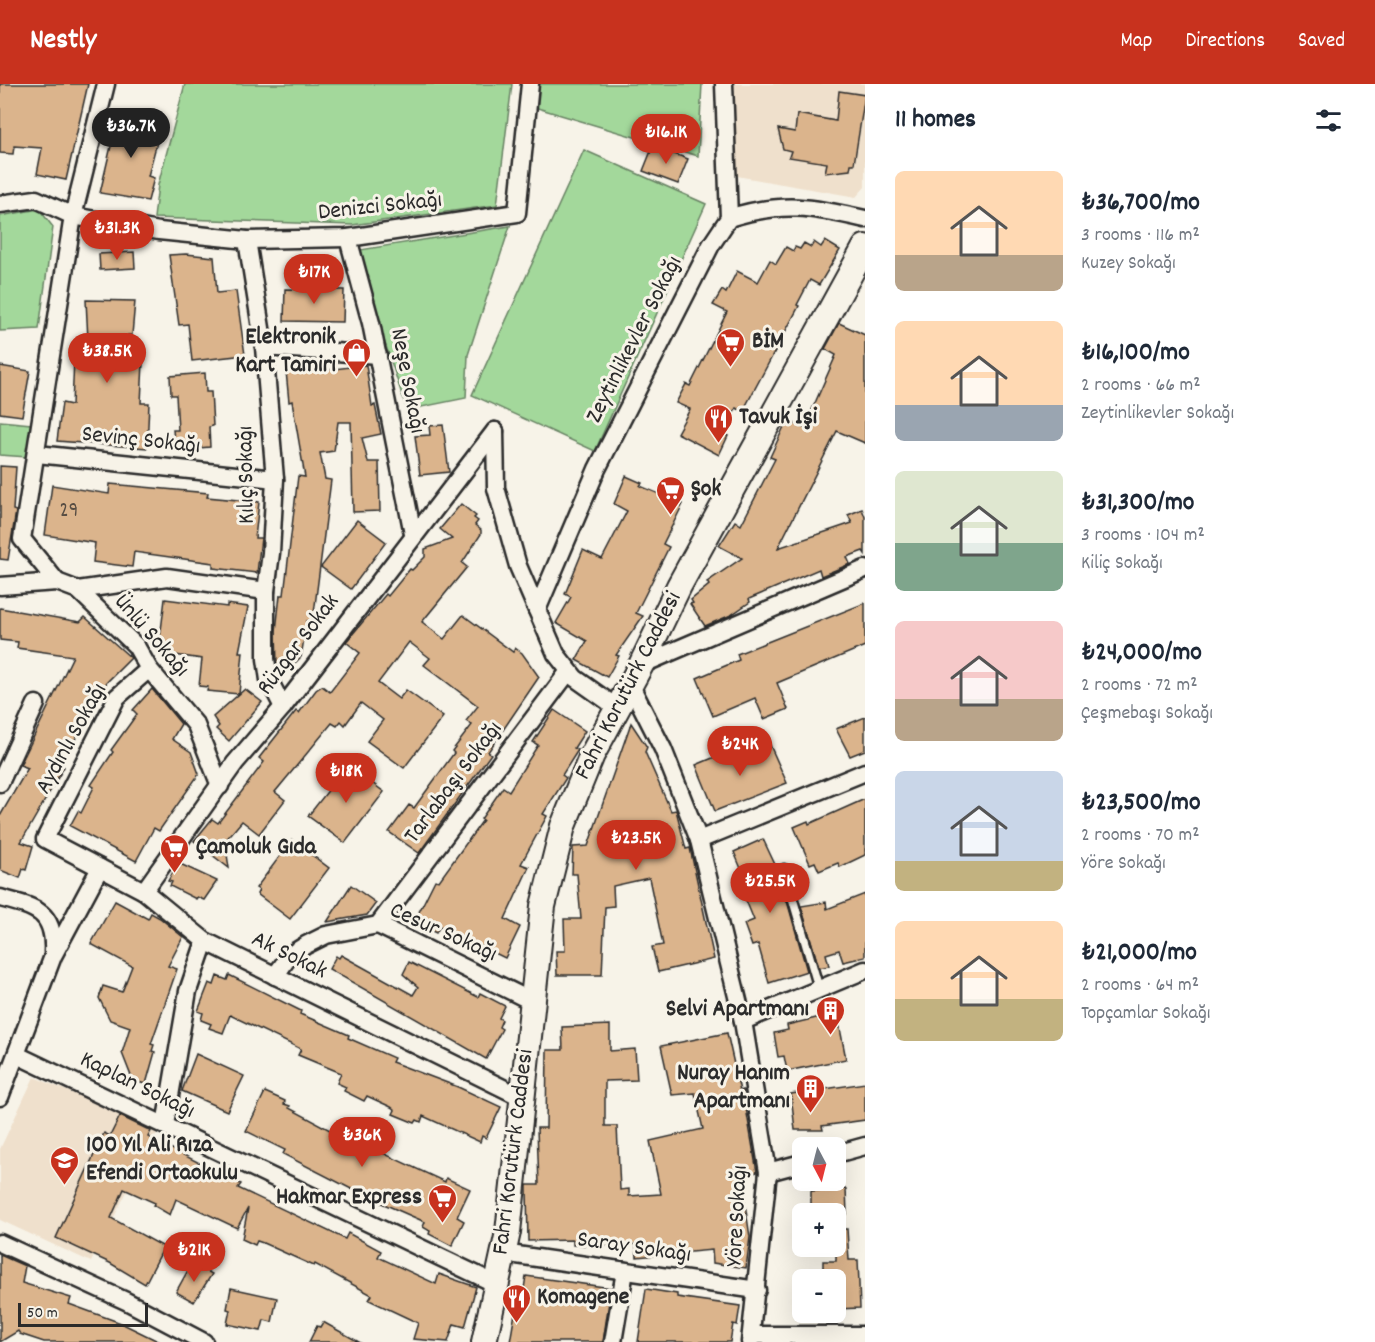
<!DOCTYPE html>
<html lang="en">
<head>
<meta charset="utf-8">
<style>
	body { margin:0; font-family:Dekko,sans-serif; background:#f2f2f3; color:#1f2937; height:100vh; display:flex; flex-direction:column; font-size:22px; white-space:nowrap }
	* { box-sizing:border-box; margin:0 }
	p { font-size:20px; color:#747a83 }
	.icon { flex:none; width:33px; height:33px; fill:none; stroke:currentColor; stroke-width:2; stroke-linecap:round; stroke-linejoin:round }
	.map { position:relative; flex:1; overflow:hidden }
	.details { display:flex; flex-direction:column; background:#fff; width:510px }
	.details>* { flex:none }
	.needle { width:39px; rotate:173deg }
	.buttons { position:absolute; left:792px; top:1053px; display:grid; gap:12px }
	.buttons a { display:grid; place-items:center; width:54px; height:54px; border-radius:9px; background:#fff; box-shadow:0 6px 24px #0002; font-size:30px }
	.scale { position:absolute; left:18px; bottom:15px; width:130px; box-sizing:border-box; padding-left:6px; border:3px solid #2b2b2b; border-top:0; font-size:16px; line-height:21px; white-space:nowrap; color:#2b2b2b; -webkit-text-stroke:4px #f7f3e8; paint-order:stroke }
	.price { position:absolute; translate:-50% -51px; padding:0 14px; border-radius:21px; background:#c8321e; color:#fff; font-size:20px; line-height:39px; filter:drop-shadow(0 2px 3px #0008) }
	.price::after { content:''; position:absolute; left:50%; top:36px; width:18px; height:14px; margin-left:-9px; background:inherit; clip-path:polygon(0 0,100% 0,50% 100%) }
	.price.active { background:#222; color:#fff }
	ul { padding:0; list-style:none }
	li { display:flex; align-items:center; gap:18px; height:150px; padding:0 30px }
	li span { display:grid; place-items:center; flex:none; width:168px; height:120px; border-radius:9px; color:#555 }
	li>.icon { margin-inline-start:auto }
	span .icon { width:72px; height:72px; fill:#fffc; stroke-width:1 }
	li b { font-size:26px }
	h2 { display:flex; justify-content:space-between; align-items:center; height:72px; padding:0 30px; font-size:26px }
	header { display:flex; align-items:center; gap:36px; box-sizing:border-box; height:84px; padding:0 30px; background:#c8321e; color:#fff }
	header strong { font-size:28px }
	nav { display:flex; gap:33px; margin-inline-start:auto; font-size:21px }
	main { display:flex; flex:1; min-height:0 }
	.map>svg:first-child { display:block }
</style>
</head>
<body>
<header>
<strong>Nestly</strong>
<nav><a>Map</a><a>Directions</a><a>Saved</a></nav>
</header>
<main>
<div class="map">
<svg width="865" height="1258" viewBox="0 0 865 1258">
	<rect width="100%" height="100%" fill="#f7f3e8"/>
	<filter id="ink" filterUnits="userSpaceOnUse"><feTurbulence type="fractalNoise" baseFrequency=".0167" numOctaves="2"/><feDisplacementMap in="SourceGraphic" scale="12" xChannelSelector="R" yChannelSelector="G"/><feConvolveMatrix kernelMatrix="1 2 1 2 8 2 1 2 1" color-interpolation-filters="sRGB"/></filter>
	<g filter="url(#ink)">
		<!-- built -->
		<g fill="#efe0cc">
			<polygon points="731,0 865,0 865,103 856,113 731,91"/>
			<polygon points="34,993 159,1045 91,1178 0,1136 0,1065"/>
		</g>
		<!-- green -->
		<g fill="#a3d89b" stroke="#678263" stroke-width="1.5">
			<polygon points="185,0 512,0 497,121 352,141 154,134 158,101"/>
			<polygon points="538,0 702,0 698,72 534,23"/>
			<polygon points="584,66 706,120 595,367 472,311"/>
			<polygon points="39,125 53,143 39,245 0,247 0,132"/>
			<polygon points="510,142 468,271 466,314 407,326 380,244 360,166"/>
			<polygon points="0,337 31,340 27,373 0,371"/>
		</g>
		<!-- building -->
		<g fill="#dbb48c" stroke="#2b2b2b" stroke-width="1.5">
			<polygon points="0,0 88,0 66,96 37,90 42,64 14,62 13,70 0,69"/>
			<polygon points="839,7 865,11 854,80 851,80 850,86 825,89 827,79 789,73 791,67 783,65 778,45 795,48 797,30 836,37"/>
			<polygon points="119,28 161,43 148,92 154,94 148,117 100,109"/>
			<polygon points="653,62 688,75 678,100 643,87"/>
			<polygon points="825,157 840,166 819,201 810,196 797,221 799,222 743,327 736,324 723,350 728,352 719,371 677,349 690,325 676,319 686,300 690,302 727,228 713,221 722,206 726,209 737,187 758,198 770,176 776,180 786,163 793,167 795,163 800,165 804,159 811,163 814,158 821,163"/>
			<polygon points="134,168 135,184 100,186 99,170"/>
			<polygon points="186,170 214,173 217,209 236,207 245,271 192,277 188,240 179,241 169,171"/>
			<polygon points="285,205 344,206 343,238 284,237"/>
			<polygon points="86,216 135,217 132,251 128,251 127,277 143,278 141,319 149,319 147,364 57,357 62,319 72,321 74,275 89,276"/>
			<polygon points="839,239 865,251 865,359 837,347 778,464 852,439 848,431 862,425 865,433 865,470 863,467 847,473 850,480 821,492 819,485 749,515 750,518 731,531 705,542 690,520 693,519 691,516 709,501 707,498 742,474 719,462 735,437 741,441 775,375 770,373 787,336 804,344 836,271 825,265"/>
			<polygon points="320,281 320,284 326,286 366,281 372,322 375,321 381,350 362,354 368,378 379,378 380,427 353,428 351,338 338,338 334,367 320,369 325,395 331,396 313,537 307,537 301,573 291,583 277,581 276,547 280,511 284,511 298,392 305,393 292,317 289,318 286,287 288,284"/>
			<polygon points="0,282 30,287 22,332 0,329"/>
			<polygon points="205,289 206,308 211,308 213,342 209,343 210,363 175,366 173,346 178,346 176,311 171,311 170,292"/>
			<polygon points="443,341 449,388 420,391 415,352 430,351 429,342"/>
			<polygon points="0,382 16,383 13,426 16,427 8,476 0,475"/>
			<polygon points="626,392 642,399 640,402 683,420 663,460 669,463 636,529 643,532 616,571 619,572 607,593 576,576 587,557 556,539 571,513 565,510 583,466 602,475 627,427 614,420"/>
			<polygon points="110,400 208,409 207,413 259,418 255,454 261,454 257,489 213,484 213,479 134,468 132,483 93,478 95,459 45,451 52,401 109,410"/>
			<polygon points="461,420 476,432 474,434 478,437 475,441 481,446 481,450 462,479 467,483 422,538 444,555 463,531 513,568 515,564 522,569 539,593 488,668 491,670 419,769 389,748 409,721 414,724 454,669 452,667 472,641 466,637 478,622 424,581 430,574 409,558 378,599 399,615 406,606 443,633 404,684 367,657 383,636 361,619 345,641 341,637 337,642 332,639 275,708 285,716 259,750 242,737 225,757 229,784 194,757 212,735 218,739 264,678 259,674 296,627 299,629 316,606 322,602 330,608 360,569 346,558 386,510 388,512 410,485 412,486 425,473 425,465 452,455 440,445"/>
			<polygon points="357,436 386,458 351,505 321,483"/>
			<polygon points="165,515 227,523 227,520 248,523 239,568 243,568 239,610 207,607 208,603 199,602 202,575 168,570 169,564 159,562"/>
			<polygon points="865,519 865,562 777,599 788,625 764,635 755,614 713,632 697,594 739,576 737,570"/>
			<polygon points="0,524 80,538 85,533 131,574 107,598 61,681 64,683 21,758 33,762 26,786 23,785 20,794 0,786 0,732 28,684 20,681 73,572 17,564 18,558 0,556"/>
			<polygon points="152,605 181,640 172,655 191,668 199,690 159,747 154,744 136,777 70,742 78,727 81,729 94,703 91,701 113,668 111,666 137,630 133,626"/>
			<polygon points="245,605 262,618 229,657 216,645 219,642 213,633"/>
			<polygon points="554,626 585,647 574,664 578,666 562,691 566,694 543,730 547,732 521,780 529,783 505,835 520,843 505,874 440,842 436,849 414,838 435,796 439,797 483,736 481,735 503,703 509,707 538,661 533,658"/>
			<polygon points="865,633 865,666 850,672 836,645"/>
			<polygon points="631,639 647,663 645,668 671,727 676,726 686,765 690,764 714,875 658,888 652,863 663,861 649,794 613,802 614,822 605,823 602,891 557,891 556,867 565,867 564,835 581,835 577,790 572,790 573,763 588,762"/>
			<polygon points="770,661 787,699 715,727 696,681 727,668 731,678"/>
			<polygon points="348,681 384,708 345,759 308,732"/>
			<polygon points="865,715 865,771 840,783 838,779 819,787 815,778 810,780 794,743 808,737 809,740"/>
			<polygon points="763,755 779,789 807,887 769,899 758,860 752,862 744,840 754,836 741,804 748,801 734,768"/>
			<polygon points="292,756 329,784 290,835 257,810 259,806 256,804"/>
			<polygon points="178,779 217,797 204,816 197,813 196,815 170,802 172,798 168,797"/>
			<polygon points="351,801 376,819 367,831 327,838"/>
			<polygon points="865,810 865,873 843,878 839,866 826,870 829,882 819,884 801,822 826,818 827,825"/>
			<polygon points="115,817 148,835 151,829 160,834 183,853 168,882 177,885 151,960 154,961 152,967 155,968 146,1000 133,997 122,969 130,943 110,936 99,914 103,902 122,908 132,882 91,860"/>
			<polygon points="341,871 413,911 418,903 403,890 409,878 478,913 480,909 505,922 499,934 502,936 499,943 502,945 486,975 329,885 336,872 339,874"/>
			<polygon points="229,891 301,927 300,930 349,951 348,954 394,974 392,978 458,1003 501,1023 486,1054 482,1052 480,1058 423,1032 421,1038 417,1036 415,1039 393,1030 395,1026 391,1023 367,1012 364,1017 344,1007 346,1003 337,999 341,989 298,971 301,965 230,931 223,949 209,944 211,940 201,936 203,929 198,927 209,899 214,901 217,892 227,896"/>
			<polygon points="837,929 846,975 787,987 784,972 778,973 774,949 788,946 787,941"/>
			<polygon points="610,941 610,967 635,965 637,996 605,997 605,1042 617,1042 620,1106 629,1105 629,1112 661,1110 650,1057 703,1045 695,1009 672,1011 661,962 727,949 740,1007 743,1006 757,1088 741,1093 750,1153 746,1184 713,1179 712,1166 637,1173 636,1160 603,1162 573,1161 573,1156 528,1157 527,1105 527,1101 539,1101 537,1044 546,1044 547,966 563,966 562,943"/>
			<polygon points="196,970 244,992 227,1027 182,1007"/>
			<polygon points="865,999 865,1036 822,1042 823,1046 795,1046 791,1010"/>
			<polygon points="265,1008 285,1017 284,1020 290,1022 289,1024 354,1059 357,1053 377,1064 376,1066 445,1098 446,1094 470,1105 457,1133 464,1137 452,1162 429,1150 430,1147 423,1143 425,1138 361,1110 283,1070 285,1066 246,1047"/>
			<polygon points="120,1032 151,1047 148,1053 241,1100 238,1104 345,1155 348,1149 381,1167 378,1173 436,1200 439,1190 476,1203 465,1243 454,1240 448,1258 413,1255 418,1239 369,1216 372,1211 315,1180 314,1182 263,1159 257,1157 255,1161 242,1155 248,1124 237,1144 176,1115 170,1131 153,1121 155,1119 124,1105 111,1134 164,1163 145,1200 110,1179 56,1154 104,1049 110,1052"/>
			<polygon points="846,1105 847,1130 811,1130 811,1107"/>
			<polygon points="836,1145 847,1145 849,1176 858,1176 860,1224 836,1225 836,1196 823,1196 823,1177 836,1177"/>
			<polygon points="0,1171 25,1182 22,1199 71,1214 69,1220 121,1239 160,1258 44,1258 20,1250 18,1247 0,1258"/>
			<polygon points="192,1179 212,1190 194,1218 176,1208"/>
			<polygon points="526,1192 611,1204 603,1258 510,1258 516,1223 521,1224"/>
			<polygon points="231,1204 277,1214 272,1238 264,1236 261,1247 227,1240 230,1226 227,1225"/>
			<polygon points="646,1205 677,1210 677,1213 740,1222 737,1241 733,1240 730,1258 638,1258"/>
			<polygon points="323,1238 359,1258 309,1258 317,1242 320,1243"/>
		</g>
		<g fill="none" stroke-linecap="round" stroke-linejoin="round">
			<defs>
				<polyline id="lane" points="784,785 819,905"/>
				<g id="street">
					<polyline points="0,120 36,115 73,132 159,147 247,156 348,154 517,129 530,0"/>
					<path d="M729,134C782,117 813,123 865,135"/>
					<polyline points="348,154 371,239 413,450"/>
					<polyline points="247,156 264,263 275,395 271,469 266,507 266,575 269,596 283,623"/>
					<polyline points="264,263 378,271"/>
					<polyline points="495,347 496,404 518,482 556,570 575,594 616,623"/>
					<polyline points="37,370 275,395"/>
					<polyline points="57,498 22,455 73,132 106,0"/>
					<polyline points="0,502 57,498 78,506 136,562 149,585 196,641 220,702"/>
					<polyline points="78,506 167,493 266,507"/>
					<polyline points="537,526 597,385 711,161 729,134 724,0"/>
					<polyline points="641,581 865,485"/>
					<polyline points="149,585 117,613 45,755 144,807 205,857 523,1014"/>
					<polyline points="629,598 663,665 699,756 743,937 768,1088 750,1258"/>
					<polyline points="0,699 36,620"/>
					<polyline points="699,756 865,688"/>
					<polyline points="144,807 235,679 283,623 495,347"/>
					<path d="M0,814C35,823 55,827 53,868"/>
					<polyline points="378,841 569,587"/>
					<polyline points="275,892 290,871 306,861 326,851 378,841 531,917"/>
					<polyline points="743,937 865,886"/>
					<polyline points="17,971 496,1200"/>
					<polyline points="0,1013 53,872 100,784"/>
					<polyline points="165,1041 188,907 205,857"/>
					<polyline points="836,1070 865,1062"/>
					<polyline points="768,1088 802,1079"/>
					<polyline points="0,1159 126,1217 204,1258"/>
					<polyline points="503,1169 757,1206"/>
					<polyline points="751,1251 865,1251"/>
					<polyline points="613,1258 625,1187"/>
				</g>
				<polyline id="secondary" points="484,1258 508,1148 543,822 563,742 592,671 641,581 679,502 865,163"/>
			</defs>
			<!-- lane casing -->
			<use href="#lane" stroke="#2b2b2b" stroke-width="13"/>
			<!-- street casing -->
			<use href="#street" stroke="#2b2b2b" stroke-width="21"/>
			<!-- secondary casing -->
			<use href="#secondary" stroke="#2b2b2b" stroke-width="28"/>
			<!-- lane -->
			<use href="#lane" stroke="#f7f3e8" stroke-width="8"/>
			<!-- street -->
			<use href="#street" stroke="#f7f3e8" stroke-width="16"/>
			<!-- secondary -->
			<use href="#secondary" stroke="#f7f3e8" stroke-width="24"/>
		</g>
	</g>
	<!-- icons -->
	<defs>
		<symbol id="supermarket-pin" viewBox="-11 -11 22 30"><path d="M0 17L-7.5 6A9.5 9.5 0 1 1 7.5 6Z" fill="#c8321e" stroke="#f7f3e8"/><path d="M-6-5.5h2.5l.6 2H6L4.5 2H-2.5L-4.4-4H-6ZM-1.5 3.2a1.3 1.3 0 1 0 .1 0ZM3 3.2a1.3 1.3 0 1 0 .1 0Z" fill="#fff"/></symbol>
		<symbol id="shop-pin" viewBox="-11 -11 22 30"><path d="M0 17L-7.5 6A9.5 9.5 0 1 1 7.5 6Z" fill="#c8321e" stroke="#f7f3e8"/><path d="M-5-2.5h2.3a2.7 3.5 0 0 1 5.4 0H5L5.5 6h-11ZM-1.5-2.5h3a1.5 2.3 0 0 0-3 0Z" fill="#fff"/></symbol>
		<symbol id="restaurant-pin" viewBox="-11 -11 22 30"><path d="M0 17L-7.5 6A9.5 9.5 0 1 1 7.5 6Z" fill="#c8321e" stroke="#f7f3e8"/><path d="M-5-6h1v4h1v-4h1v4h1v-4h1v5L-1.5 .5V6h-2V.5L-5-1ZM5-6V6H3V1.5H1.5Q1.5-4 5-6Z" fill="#fff"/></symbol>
		<symbol id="building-pin" viewBox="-11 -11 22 30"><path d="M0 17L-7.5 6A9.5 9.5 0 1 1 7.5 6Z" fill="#c8321e" stroke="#f7f3e8"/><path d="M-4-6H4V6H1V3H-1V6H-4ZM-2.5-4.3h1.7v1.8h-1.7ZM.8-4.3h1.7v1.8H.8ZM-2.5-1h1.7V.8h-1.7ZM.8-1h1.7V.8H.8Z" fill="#fff"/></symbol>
		<symbol id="school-pin" viewBox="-11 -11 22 30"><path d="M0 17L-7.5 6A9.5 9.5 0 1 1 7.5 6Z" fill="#c8321e" stroke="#f7f3e8"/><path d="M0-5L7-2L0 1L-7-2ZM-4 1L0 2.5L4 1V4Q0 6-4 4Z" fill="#fff"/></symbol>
	</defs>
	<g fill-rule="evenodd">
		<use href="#supermarket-pin" x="714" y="242" width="33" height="45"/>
		<use href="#shop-pin" x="340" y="252" width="33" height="45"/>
		<use href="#restaurant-pin" x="702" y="318" width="33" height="45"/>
		<use href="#supermarket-pin" x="654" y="390" width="33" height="45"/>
		<use href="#supermarket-pin" x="158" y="748" width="33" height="45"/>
		<use href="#building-pin" x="814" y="910" width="33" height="45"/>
		<use href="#building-pin" x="794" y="988" width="33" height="45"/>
		<use href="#school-pin" x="48" y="1060" width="33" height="45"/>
		<use href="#supermarket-pin" x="426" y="1098" width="33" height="45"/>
		<use href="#restaurant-pin" x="500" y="1198" width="33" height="45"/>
	</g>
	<g text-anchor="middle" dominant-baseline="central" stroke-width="6" stroke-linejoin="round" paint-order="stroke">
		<!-- number labels -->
		<g font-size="21" fill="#574d43">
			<text x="69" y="428">29</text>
		</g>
		<!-- street labels -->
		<g font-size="24" fill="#2b2b2b" stroke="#f7f3e8">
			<text transform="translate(380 123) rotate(-6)">Denizci Sokağı</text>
			<text transform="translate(635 256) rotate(-63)">Zeytinlikevler Sokağı</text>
			<text transform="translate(407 297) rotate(79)">Neşe Sokağı</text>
			<text transform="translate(141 357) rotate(6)">Sevinç Sokağı</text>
			<text transform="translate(247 391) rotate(-91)">Kılıç Sokağı</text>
			<text transform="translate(151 552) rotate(49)">Ünlü Sokağı</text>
			<text transform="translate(299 561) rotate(-53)">Rüzgar Sokak</text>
			<text transform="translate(629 602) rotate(-63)">Fahri Korutürk Caddesi</text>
			<text transform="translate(72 655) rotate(-61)">Aydınlı Sokağı</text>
			<text transform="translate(454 699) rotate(-53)">Tarlabaşı Sokağı</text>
			<text transform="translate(443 849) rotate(24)">Cesur Sokağı</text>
			<text transform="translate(289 872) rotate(26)">Ak Sokak</text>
			<text transform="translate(137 1002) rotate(26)">Kaplan Sokağı</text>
			<text transform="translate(514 1068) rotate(-83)">Fahri Korutürk Caddesi</text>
			<text transform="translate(738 1132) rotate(-87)">Yöre Sokağı</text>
			<text transform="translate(634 1164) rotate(8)">Saray Sokağı</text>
		</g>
		<!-- poi labels -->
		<g font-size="24" font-weight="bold" fill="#2b2b2b" stroke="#f7f3e8" text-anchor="start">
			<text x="336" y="254" text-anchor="end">Elektronik<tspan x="336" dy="28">Kart Tamiri</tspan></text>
			<text x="752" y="258">BİM</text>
			<text x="739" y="334">Tavuk İşi</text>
			<text x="691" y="406">Şok</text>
			<text x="196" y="764">Çamoluk Gıda</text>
			<text x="809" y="926" text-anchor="end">Selvi Apartmanı</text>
			<text x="790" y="990" text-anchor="end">Nuray Hanım<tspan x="790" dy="28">Apartmanı</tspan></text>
			<text x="86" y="1062">100 Yıl Ali Rıza<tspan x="86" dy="28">Efendi Ortaokulu</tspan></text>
			<text x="422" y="1114" text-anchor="end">Hakmar Express</text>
			<text x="537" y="1214">Komagene</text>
		</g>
	</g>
</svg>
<div class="buttons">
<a><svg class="needle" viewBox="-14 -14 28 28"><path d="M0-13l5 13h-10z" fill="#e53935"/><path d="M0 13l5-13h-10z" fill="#747a83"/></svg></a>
<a>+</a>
<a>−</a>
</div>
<div class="scale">50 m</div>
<b class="price active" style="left:131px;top:75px">₺36.7K</b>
<b class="price" style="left:666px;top:81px">₺16.1K</b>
<b class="price" style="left:117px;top:177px">₺31.3K</b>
<b class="price" style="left:314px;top:221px">₺17K</b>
<b class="price" style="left:107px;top:300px">₺38.5K</b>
<b class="price" style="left:740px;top:693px">₺24K</b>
<b class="price" style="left:346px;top:720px">₺18K</b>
<b class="price" style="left:636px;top:787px">₺23.5K</b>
<b class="price" style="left:770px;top:830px">₺25.5K</b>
<b class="price" style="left:362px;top:1084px">₺36K</b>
<b class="price" style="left:194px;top:1199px">₺21K</b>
</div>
<section class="details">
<h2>11 homes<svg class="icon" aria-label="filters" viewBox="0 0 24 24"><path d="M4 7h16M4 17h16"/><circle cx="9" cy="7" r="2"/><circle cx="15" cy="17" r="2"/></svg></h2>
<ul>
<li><span style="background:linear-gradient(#ffd9b3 70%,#b9a48a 0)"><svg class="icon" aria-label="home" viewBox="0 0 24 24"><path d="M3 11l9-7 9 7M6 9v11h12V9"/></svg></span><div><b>₺36,700/mo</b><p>3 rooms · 116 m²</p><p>Kuzey Sokağı</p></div></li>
<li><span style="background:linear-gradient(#ffd9b3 70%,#9aa5b1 0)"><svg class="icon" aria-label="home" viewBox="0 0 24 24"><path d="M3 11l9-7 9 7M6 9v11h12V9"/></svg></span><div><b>₺16,100/mo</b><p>2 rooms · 66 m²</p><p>Zeytinlikevler Sokağı</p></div></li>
<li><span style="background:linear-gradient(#dfe7d0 60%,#7fa58c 0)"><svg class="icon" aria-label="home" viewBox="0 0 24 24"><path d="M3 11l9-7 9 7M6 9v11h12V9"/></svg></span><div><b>₺31,300/mo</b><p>3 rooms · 104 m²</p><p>Kiliç Sokağı</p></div></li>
<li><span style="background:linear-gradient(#f6c9c9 65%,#b9a48a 0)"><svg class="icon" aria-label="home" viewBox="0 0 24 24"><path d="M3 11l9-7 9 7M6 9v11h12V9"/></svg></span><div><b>₺24,000/mo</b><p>2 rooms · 72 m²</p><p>Çeşmebaşı Sokağı</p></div></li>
<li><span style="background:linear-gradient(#c9d6e8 75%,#c2b280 0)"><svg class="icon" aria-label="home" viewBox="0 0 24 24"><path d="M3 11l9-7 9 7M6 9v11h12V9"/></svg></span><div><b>₺23,500/mo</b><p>2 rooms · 70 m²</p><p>Yöre Sokağı</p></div></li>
<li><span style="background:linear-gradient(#ffd9b3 65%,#c2b280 0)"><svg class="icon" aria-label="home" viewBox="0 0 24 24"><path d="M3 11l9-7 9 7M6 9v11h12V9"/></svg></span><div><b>₺21,000/mo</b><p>2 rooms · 64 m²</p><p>Topçamlar Sokağı</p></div></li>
</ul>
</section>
</main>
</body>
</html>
